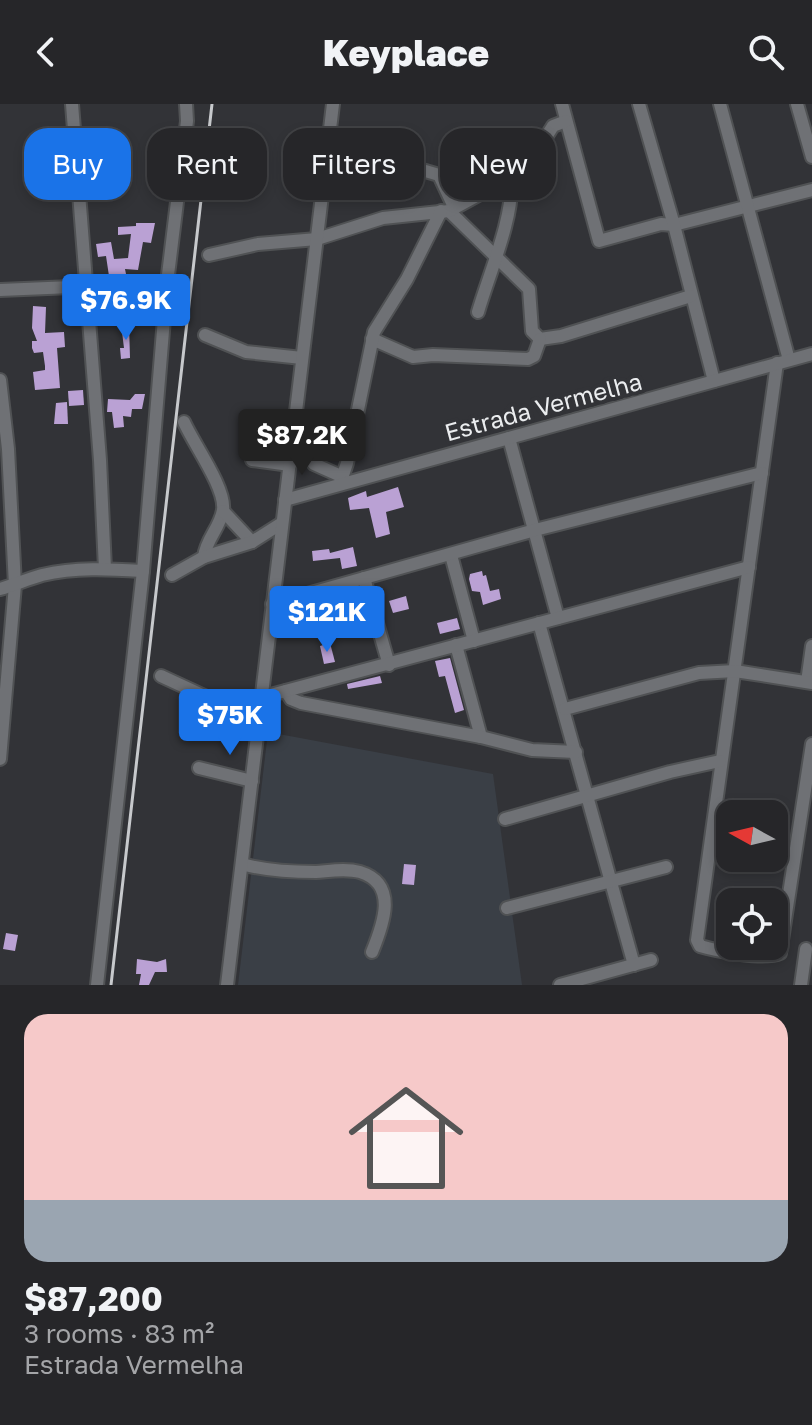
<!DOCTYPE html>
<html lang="en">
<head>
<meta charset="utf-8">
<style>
	body { margin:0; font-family:"Golos Text",sans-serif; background:#2e2e31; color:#f1f3f6; height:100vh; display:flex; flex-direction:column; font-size:30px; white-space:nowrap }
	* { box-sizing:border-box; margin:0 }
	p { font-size:26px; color:#a4a5a8 }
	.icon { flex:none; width:44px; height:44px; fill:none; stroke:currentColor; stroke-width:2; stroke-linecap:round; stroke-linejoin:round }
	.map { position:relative; height:881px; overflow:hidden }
	.side { display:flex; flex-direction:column; background:#262629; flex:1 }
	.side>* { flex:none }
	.top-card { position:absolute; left:24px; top:24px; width:764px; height:72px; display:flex; gap:16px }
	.needle { width:52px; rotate:278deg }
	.controls { position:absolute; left:716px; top:696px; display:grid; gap:16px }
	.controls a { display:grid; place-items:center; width:72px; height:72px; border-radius:16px; background:#262629; box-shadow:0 4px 12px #0003,0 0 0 2px #424346; font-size:40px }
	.price { position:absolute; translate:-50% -68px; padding:0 18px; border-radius:8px; background:#1a73e8; color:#fff; font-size:26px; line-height:52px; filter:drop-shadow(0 2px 4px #0008) }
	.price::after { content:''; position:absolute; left:50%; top:48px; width:24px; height:18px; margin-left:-12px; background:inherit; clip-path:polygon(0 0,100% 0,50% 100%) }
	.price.selected { background:#222; color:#fff }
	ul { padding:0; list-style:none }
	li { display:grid; align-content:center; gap:16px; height:424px; padding:0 24px }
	li span { display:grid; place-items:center; height:248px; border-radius:24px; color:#555 }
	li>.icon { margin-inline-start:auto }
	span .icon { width:144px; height:144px; fill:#fffc; stroke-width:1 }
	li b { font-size:34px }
	.tag { padding:0 28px; border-radius:24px; background:#262629; box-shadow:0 4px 12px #0003,0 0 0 2px #424346; font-size:28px; line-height:72px }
	.tag.selected { background:#1a73e8; color:#fff }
	header { display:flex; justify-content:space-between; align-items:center; height:104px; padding:0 24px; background:#262629; font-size:36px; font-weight:800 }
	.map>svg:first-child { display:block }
</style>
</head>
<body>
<header><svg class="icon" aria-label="back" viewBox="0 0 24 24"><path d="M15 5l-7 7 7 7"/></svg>Keyplace<svg class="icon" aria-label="search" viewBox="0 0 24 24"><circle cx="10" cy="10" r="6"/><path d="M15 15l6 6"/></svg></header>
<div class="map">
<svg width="812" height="881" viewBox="0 0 812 881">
	<rect width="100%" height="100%" fill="#323337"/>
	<!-- built -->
	<polygon fill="#3a3f46" points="268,628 493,670 522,881 238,881"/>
	<!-- building -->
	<g fill="#baa1d4">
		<polygon points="136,119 155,119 151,139 143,138 138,166 125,165 126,170 109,172 106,152 98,153 96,140 111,138 114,155 128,154 131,130 118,131 118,123 136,122"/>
		<polygon points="33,202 46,203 45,229 64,228 65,243 57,244 60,284 35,286 33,268 45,266 45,262 43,248 34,249 32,244 32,237 37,237 32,224"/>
		<polygon points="121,220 129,220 130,254 121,255 120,244 124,244"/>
		<polygon points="83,286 84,301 69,302 68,287"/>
		<polygon points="135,290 145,290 142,305 132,305 131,313 123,312 124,323 114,324 112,308 107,308 108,295 130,296"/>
		<polygon points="67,298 68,320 54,320 56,299"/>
		<polygon points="398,383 404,403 386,408 390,430 376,434 369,404 350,406 348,394 366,387 367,393"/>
		<polygon points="353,443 357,462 342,465 340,454 313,457 312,447 329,445 330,449"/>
		<polygon points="482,467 483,472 486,471 490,487 499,485 501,495 483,501 480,488 472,487 469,475 470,470"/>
		<polygon points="358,485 365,512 353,515 343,489"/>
		<polygon points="406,492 409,505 393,509 389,497"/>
		<polygon points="457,514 460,525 440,530 437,519"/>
		<polygon points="330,539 335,558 324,560 320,542"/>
		<polygon points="450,554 464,606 455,609 445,572 439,573 435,557"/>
		<polygon points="380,572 382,579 348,585 347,580"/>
		<polygon points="404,760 416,761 414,781 402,780"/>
		<polygon points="6,829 18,831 15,847 3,845"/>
		<polygon points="137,855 157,858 166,855 167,868 155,868 149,881 139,881 141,870 136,870"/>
	</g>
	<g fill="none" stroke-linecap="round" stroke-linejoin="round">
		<defs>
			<g id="minor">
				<polyline points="72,0 100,356 105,465"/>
				<polyline points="562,0 599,137 661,120 674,121 812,86"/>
				<polyline points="639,0 674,121 714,277"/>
				<polyline points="720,0 789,256"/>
				<polyline points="797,0 812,53"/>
				<polyline points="329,32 371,51 439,71 454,103"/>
				<polyline points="449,107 529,185 532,227 540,235 561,232 691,192"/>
				<polyline points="209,151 258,140 317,135 383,114 449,107 526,65 553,22 566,17"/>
				<polyline points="0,186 167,179"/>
				<path d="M478,208C489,170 514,113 511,76"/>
				<polyline points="205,231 246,248 302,254"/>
				<polyline points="372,235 413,253 433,251 528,255 534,252 540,235"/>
				<path d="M777,259L697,836L700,842C717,847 765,856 780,849L812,640"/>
				<polyline points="0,276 8,345 15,481 0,655"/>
				<path d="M184,318C193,339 226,384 223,406C220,424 206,435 204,453"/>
				<polyline points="293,333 314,360 343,373"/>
				<polyline points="509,334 558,514"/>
				<polyline points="252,356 290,361"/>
				<polyline points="340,380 347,359 374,228 407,175 441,107"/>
				<polyline points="285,396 812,250"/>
				<polyline points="223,407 252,438"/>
				<polyline points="451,451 474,537"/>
				<polyline points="172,471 204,453 252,438 282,419"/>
				<polyline points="364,474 389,561"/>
				<path d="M0,485C14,481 28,475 42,471C76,463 109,465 143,467"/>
				<polyline points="272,500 535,426 762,369"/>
				<polyline points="539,519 634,861"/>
				<polyline points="456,541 481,633"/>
				<polyline points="161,572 215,597 261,608"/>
				<polyline points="807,578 812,542"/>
				<polyline points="286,587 291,595 301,599 481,633 532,646 576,648"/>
				<polyline points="263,593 749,463"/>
				<polyline points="565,605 699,569 735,567 812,579"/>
				<polyline points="199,664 252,677"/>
				<polyline points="505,715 670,668 720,657"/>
				<path d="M242,760C266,767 291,768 316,768C330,767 346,764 360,768C399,780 383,821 372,848"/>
				<polyline points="507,804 666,763"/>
				<polyline points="97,881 143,467 167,179 187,17 186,0"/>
				<polyline points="227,881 333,0"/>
				<polyline points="560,881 651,856"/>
				<polyline points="801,881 806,845"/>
			</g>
		</defs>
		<!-- minor casing -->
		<use href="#minor" stroke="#505254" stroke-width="16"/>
		<!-- minor -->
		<use href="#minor" stroke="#6f7175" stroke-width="12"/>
		<!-- rail -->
		<polyline stroke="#c7c9cc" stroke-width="3" points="111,881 212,0"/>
	</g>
	<g text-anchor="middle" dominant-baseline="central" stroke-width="8" stroke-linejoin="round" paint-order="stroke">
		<!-- street labels -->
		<g font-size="24" fill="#ebedef" stroke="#323337">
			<text transform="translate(543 302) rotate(-15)">Estrada Vermelha</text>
		</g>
	</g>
</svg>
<div class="controls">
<a><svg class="needle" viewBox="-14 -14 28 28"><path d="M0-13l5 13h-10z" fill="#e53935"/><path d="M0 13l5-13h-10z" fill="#a4a5a8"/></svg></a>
<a><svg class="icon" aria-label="locate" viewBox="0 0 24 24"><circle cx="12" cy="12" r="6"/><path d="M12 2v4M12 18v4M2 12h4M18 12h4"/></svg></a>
</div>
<b class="price" style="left:126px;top:238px">$76.9K</b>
<b class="price selected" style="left:302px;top:373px">$87.2K</b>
<b class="price" style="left:327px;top:550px">$121K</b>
<b class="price" style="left:230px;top:653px">$75K</b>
<div class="top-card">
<a class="tag selected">Buy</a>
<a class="tag">Rent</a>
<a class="tag">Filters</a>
<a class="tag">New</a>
</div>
</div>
<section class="side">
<ul>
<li><span style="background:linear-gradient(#f6c9c9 75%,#9aa5b1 0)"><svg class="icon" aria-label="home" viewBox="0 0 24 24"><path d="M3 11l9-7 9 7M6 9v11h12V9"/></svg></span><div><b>$87,200</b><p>3 rooms · 83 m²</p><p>Estrada Vermelha</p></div></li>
</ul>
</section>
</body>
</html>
